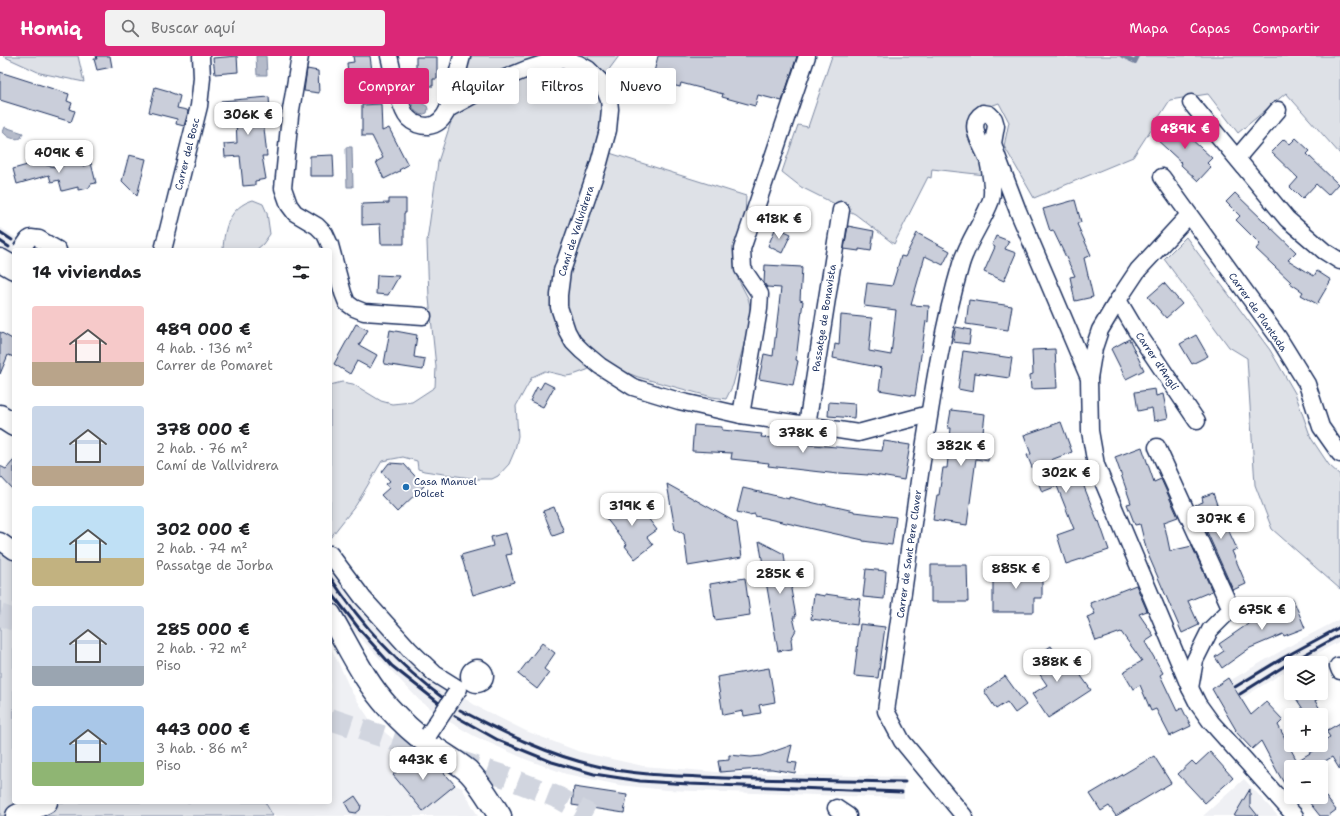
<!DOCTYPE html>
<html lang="es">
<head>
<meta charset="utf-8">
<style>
	body { margin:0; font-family:"Shantell Sans",sans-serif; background:#f2f2f2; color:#202124; height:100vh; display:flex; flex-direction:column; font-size:15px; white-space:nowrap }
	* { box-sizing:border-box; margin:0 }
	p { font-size:13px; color:#757577 }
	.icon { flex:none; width:22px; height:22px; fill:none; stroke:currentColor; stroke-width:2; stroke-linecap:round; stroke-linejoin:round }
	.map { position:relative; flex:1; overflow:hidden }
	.sheet { position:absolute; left:12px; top:192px; width:320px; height:556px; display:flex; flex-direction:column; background:#fff; border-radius:4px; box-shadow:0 2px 10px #0003 }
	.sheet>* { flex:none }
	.hud { position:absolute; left:344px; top:12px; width:380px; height:36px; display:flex; gap:8px }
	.tools { position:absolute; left:1284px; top:600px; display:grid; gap:8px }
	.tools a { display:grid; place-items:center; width:44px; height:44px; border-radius:4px; background:#fff; box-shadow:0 2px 10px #0003; font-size:20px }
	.price { position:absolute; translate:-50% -34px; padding:0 9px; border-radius:8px; background:#fff; color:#222; font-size:13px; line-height:26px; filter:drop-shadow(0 1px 2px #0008) }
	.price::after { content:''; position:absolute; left:50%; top:24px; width:12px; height:9px; margin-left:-6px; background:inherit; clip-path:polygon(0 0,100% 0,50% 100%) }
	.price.selected { background:#db2777; color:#fff }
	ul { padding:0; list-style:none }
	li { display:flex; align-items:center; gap:12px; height:100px; padding:0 20px }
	li span { display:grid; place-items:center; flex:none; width:112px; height:80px; border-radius:4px; color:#555 }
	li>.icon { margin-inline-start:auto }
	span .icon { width:48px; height:48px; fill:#fffc; stroke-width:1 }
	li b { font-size:17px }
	h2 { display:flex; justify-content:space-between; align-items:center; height:48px; padding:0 20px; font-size:17px }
	.chip { padding:0 14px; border-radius:4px; background:#fff; box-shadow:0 2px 10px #0003; font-size:14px; line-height:36px }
	.chip.selected { background:#db2777; color:#fff }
	header { display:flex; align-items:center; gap:24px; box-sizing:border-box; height:56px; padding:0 20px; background:#db2777; color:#fff }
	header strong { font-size:19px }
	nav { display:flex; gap:22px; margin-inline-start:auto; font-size:14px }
	.search { width:280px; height:36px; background:#f2f2f2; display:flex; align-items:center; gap:10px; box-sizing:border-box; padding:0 14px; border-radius:4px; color:#757577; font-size:15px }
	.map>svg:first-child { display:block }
</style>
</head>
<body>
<header>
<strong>Homiq</strong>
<div class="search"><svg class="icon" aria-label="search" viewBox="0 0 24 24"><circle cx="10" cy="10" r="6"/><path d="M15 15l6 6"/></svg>Buscar aquí</div>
<nav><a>Mapa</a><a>Capas</a><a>Compartir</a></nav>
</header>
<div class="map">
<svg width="1340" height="760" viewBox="0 0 1340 760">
	<rect width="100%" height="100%" fill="#fff"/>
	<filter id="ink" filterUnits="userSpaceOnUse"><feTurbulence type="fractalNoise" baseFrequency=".025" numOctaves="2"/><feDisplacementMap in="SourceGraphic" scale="8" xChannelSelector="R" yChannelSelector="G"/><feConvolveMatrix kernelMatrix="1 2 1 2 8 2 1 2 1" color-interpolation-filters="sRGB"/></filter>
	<g filter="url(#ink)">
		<!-- built -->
		<g fill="#eff0f4">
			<polygon points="0,171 13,180 43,194 14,194 14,199 0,189"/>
			<polygon points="330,510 442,628 478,651 526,675 580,696 643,710 729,717 904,721 904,742 666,734 619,729 566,718 525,703 474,680 448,665 419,644 349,570 330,543"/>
			<polygon points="1340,563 1340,585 1300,607 1291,607 1291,612 1242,642 1231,624 1300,584"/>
			<polygon points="330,591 339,608 351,635 370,664 405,693 439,710 455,729 462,732 478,760 273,760 265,746 330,746"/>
			<polygon points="1244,723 1278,760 1203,760"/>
		</g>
		<!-- green -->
		<g fill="#dee1e7" stroke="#7c88a2">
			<polygon points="3,0 78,0 84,26 40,17"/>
			<path d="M470,0H619L599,27C608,47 601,73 597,93L746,140L745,161L736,190L734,206L737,221L748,242L750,250V265L733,329L726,343L712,341L638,321L625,316L603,304L587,314L573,319L566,320L545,315L532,321L516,350L518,380L515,394L509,408L498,420L492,423H477L424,415L418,413L417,405L403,401L382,405L356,449L330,482V329L342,326L353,328L381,345L392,348L412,346L435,331L436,311L429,242L427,185L438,106L461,35Z"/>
			<polygon points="832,0 1340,0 1340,98 1286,37 1238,77 1208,38 1170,44 1133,101 1034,142 1004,90 1009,66 999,47 971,57 971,77 985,119 932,113 931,122 928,121 894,188 855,158 801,131 782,116 798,69 808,71"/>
			<path d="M253,144L263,148L267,157L270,178L263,188L256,194H223C224,171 230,151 253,144Z"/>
			<polygon points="1186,181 1270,294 1295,337 1311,382 1329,409 1340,419 1340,533 1272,473 1255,429 1247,302 1229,291 1164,203"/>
			<polygon points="0,495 9,500 14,505 14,746 265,746 273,760 0,760"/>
		</g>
		<!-- water -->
		<g fill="#b5bbca" stroke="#77839f">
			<polygon points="256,0 266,0 267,19 257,19"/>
			<polygon points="414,45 417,45 427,50 428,53 427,57 421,59 415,55 412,49"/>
			<path d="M5,71L23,77L21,82C14,84 8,82 3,76Z"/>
			<polygon points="346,91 352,91 353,131 347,131"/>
		</g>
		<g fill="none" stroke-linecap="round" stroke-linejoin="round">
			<!-- stream -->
			<polyline stroke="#77839f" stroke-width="4" points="1122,0 1135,6 1138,0"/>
		</g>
		<!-- building -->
		<g fill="#caceda" stroke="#1b2f5e">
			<polygon points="96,0 110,0 112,11 97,14 94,3 97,3"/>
			<polygon points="237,0 238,16 215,18 213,2"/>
			<polygon points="353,0 370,0 372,15 371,44 354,44 353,19 348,20 347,7 354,6"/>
			<polygon points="658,0 797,0 782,45 758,39 755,50 722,41 723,38 681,27 680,31 652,24"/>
			<polygon points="416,1 437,1 437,23 433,23 433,30 419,30 419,13 416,13"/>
			<polygon points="307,13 318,15 319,37 304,35"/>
			<polygon points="0,16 69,38 67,45 72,47 70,53 75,55 71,66 0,44"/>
			<polygon points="155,31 169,35 169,36 180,40 177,52 187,54 188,56 184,70 176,68 177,63 149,56"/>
			<polygon points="269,41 270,55 266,56 267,63 263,63 267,100 262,100 266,123 255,125 255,129 243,130 240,100 225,101 224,88 237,87 236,63 222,65 221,45"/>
			<polygon points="381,48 382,75 389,72 408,109 399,114 400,115 384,123 376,106 383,102 372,80 362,80 362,49"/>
			<polygon points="1174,63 1192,80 1190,82 1212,102 1207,107 1211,111 1198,125 1181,109 1182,107 1155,82"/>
			<polygon points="1296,82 1310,95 1307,98 1338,128 1328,139 1316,128 1302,143 1290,131 1298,122 1271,96 1284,83 1290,88"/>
			<polygon points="129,99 146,103 137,140 122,125"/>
			<polygon points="333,99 334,120 310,120 310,100"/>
			<polygon points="45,104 46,109 55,111 82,104 83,110 91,107 96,127 91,128 89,132 78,134 78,131 62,135 59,124 51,126 49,119 17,128 13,113"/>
			<polygon points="1235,137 1296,196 1288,204 1314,220 1317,215 1331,224 1317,248 1301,239 1303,236 1290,227 1291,226 1256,193 1260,188 1236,164 1240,160 1226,146"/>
			<polygon points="389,143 406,143 406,157 404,157 404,188 381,188 380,168 362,169 362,148 389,147"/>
			<polygon points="1075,144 1081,166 1077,168 1091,199 1084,202 1093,241 1075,245 1070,221 1075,220 1053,174 1050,175 1043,153"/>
			<polygon points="848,170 874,175 871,195 859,193 859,195 844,193"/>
			<polygon points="776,171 791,178 782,197 768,190"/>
			<polygon points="917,177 950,195 943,209 925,200 911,249 929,250 928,266 926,265 915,340 879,334 882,312 833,302 835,288 839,289 841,259 872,262 869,295 891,299 896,254 864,250 867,227 892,230 901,200 905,201"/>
			<polygon points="996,180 1009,185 1005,193 1016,197 1004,225 984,216 995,191 992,189"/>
			<polygon points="765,209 802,211 800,244 803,245 796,304 798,305 793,329 759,323 764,298 773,300 781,232 767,231 764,227"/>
			<polygon points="377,219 399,220 388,239 376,238"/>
			<polygon points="1164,227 1182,248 1166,262 1148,241"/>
			<polygon points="969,244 1012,250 1008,274 966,268"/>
			<polygon points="356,268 368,274 359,289 377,299 370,312 357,305 350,318 334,308"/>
			<polygon points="956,271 971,274 969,288 953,286"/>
			<polygon points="390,274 417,279 414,301 425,303 423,314 384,308"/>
			<polygon points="0,276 14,284 14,301 8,299 0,318"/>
			<polygon points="1196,279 1208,300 1192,308 1180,288"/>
			<polygon points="1129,283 1144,314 1126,323 1111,293"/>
			<polygon points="1055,293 1057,332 1031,333 1030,319 1033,318 1032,294"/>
			<polygon points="963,295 1012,302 1009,322 975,317 973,336 958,333"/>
			<polygon points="544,326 554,331 543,351 530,345 537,331 540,333"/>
			<polygon points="1155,333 1156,340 1163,338 1168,362 1154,365 1152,352 1138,355 1135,336"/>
			<polygon points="829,346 855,348 854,362 828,360"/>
			<polygon points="951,354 985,358 982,385 990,386 988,405 976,403 967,469 933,464 937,439 939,439 943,412 947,412 951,372 948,372"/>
			<polygon points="1061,366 1072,396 1051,404 1060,426 1079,418 1098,466 1099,465 1109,494 1066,508 1057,479 1074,473 1057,430 1042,436 1027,399 1031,398 1024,379"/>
			<polygon points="694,369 722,371 722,374 762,378 761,381 803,385 802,388 882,395 884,385 910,389 904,424 868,418 868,419 839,417 838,418 768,410 769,407 731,403 732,397 692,395"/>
			<polygon points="1142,391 1154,426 1161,423 1178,461 1164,466 1170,495 1192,490 1212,535 1188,545 1199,569 1182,577 1147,496 1140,468 1135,469 1127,448 1131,447 1115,401"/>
			<polygon points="14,404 14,435 0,420 0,410 6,413"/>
			<polygon points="389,407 404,408 424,430 397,456 381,439 389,432 386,428 390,425 382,416"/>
			<polygon points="667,428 737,467 742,501 688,510 684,478 675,473"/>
			<polygon points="743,432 789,443 789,441 823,449 823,448 854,455 854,456 896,461 892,489 863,485 863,484 755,460 755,458 749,459 737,456"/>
			<polygon points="1213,437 1225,472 1227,471 1237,493 1232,495 1246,528 1233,534 1195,449 1203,446 1202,441"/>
			<polygon points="632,441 657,474 647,481 653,489 635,503 625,490 627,489 605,461"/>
			<polygon points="554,451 564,476 553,480 543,455"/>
			<polygon points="506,477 512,498 506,499 514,526 473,539 461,499 493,490 491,481"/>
			<polygon points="759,485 784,498 786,514 793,513 795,526 791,533 796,561 793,561 796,574 791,583 792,593 778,595"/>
			<polygon points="931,509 967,509 968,546 931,546"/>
			<polygon points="1006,511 1033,511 1033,523 1042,523 1042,542 1034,542 1034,556 993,556 993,517 1006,517"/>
			<polygon points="866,513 886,515 884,543 863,541"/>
			<polygon points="745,522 750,559 715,564 710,528"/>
			<polygon points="1136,529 1147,555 1139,558 1154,580 1145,586 1163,617 1160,619 1177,655 1182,652 1191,670 1170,680 1156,653 1151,655 1140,629 1133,633 1123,616 1142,605 1121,576 1096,585 1087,561 1095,558 1090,547"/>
			<polygon points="814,538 825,540 825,538 860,543 857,569 811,563"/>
			<polygon points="1293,543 1305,572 1284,580 1283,578 1250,592 1222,612 1215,601 1224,595 1219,588 1251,566 1249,563"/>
			<polygon points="860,568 885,571 878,622 854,620"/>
			<polygon points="542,587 555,597 544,613 549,617 537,633 518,618"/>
			<polygon points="1051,590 1070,619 1077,614 1091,634 1048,662 1032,638 1047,629 1030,604"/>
			<polygon points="769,612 775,646 759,649 761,657 744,660 743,655 723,659 717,621"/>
			<polygon points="1005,620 1026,649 1015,657 1007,646 996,653 984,635"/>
			<polygon points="1228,622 1251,659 1266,646 1283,664 1278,669 1297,705 1325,688 1323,685 1330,681 1326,675 1340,667 1340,714 1332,701 1315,711 1291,711 1291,739 1278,717 1261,685 1252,693 1235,675 1236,674 1212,633"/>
			<polygon points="1301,637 1327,637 1315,645 1324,659 1307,659 1295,641"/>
			<polygon points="792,689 788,706 797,707 795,717 772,713 760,713 720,716 718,705 729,704 729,699 751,701 761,700"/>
			<polygon points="1210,696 1233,722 1205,747 1178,718 1192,705 1196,709"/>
			<polygon points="416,698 438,710 455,729 423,755 393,719"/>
			<polygon points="1154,700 1171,727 1116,760 1109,750 1101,755 1090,738"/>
			<polygon points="574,731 627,739 624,757 572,749"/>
			<polygon points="1250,733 1250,750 1258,760 1234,760"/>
			<polygon points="355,740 361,749 360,754 356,757 350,756 345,747"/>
			<polygon points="1305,741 1326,741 1336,754 1328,760 1320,760"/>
		</g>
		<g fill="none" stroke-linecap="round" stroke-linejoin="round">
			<!-- trunk-tunnel -->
			<g stroke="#d1d5df" stroke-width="22" stroke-dasharray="22 11" stroke-linecap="butt">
				<polyline points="0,559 14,564"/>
				<polyline points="330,663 506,721 559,742 591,760"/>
			</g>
			<defs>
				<g id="minor">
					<polyline points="300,0 290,60 283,132 289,149 295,157 317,170 325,178 330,189 343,237 347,247 354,252 364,256 423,260"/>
					<path d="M389,0C393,15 399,52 408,62C413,67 420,70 428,70C438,69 444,62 448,53L462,0"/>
					<polyline points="1191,47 1287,163 1324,195 1340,205"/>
					<polyline points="448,53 505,22 527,13 549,6 559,4 569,5 579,8 588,13 602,27 609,44 610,53 608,74 599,107 562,215 559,239 559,251 567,275 573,286 582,295 600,310 633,331 679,345 741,359 858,377 929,358"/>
					<polyline points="1237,102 1278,54"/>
					<polyline points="1162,121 1278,281 1307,328 1321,371 1340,398"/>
					<polyline points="28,184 31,182 39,183 58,194"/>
					<polyline points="163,194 199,50 202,22 201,0"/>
					<polyline points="1118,244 1137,276 1197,365"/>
					<polyline points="1089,322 1094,292 1100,274 1118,244 1138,214 1189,159"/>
					<polyline points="741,359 759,253 760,238 743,213 742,193 807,0"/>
					<polyline points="807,369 841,154"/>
					<polyline points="1157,391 1231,553 1210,574 1195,604 1190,632"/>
					<polyline points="0,485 14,495"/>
					<polyline points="330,498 363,542 410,594 435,618 459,633"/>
					<polyline points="1338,610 1340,615"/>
					<circle cx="477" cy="620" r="8"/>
					<polyline points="836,752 848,760"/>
					<path d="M964,760L902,685L886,655C897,576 909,497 920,418C931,348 941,276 961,208C968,185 983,166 991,144C994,135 990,113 988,104C983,90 965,68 983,57L989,58L994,63L996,70L993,87L997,100L1018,155L1089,322L1090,375L1096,409L1190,632L1198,648L1211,666L1295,760"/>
				</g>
				<g id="secondary">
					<polyline points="0,204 14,212"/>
					<polyline points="0,360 14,369"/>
					<path d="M330,559C349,591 364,625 389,652C400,664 412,676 425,685C439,696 455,704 468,715C481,728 490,745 500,760"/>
					<polyline points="17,760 46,746"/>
				</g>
			</defs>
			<!-- minor casing -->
			<use href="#minor" stroke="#1b2f5e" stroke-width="19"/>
			<!-- secondary casing -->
			<use href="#secondary" stroke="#1b2f5e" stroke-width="25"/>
			<!-- minor -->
			<use href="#minor" stroke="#fff" stroke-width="16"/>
			<!-- secondary -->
			<use href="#secondary" stroke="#fff" stroke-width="22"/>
			<!-- rail -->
			<g stroke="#1b2f5e" stroke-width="3">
				<polyline points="0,176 12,184"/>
				<polyline points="0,185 9,191"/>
				<path d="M330,521C361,568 398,609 443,642"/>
				<polyline points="330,535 360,574 392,610 440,648"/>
				<polyline points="1235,631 1283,602 1340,571"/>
				<polyline points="1240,638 1286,609 1340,579"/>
				<path d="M460,654C504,677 548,699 597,710C636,720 683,720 723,722C784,724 844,725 905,726"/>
				<polyline points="455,660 498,684 552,706 594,718 640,725 689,728 902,736"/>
			</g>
			<defs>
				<g id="minor-bridge">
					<polyline points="21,194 28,184"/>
					<polyline points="429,678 456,637"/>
				</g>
			</defs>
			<!-- minor-bridge casing -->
			<use href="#minor-bridge" stroke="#1b2f5e" stroke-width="19" stroke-linecap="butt"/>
			<!-- minor-bridge -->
			<use href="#minor-bridge" stroke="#fff" stroke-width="16"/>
		</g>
	</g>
	<!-- markers -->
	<circle fill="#1f6fb2" stroke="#fff" stroke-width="1.5" cx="406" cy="431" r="4"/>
	<g text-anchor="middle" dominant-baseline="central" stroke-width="4" stroke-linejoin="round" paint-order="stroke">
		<!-- street labels -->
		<g font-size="10" fill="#1b2f5e" stroke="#fff">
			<text transform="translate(187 98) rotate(-76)">Carrer del Bosc</text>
			<text transform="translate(576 175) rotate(-72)">Camí de Vallvidrera</text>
			<text transform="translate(1258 256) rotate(55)">Carrer de Plantada</text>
			<text transform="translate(824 262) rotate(-81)">Passatge de Bonavista</text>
			<text transform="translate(1157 305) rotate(56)">Carrer d'Anglí</text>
			<text transform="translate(909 498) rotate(-82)">Carrer de Sant Pere Claver</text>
		</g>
		<!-- poi labels -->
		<g font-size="10" fill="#1b2f5e" stroke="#fff" text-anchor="start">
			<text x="414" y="425">Casa Manuel<tspan x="414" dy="12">Dolcet</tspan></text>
		</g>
	</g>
</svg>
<div class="tools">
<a><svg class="icon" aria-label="layers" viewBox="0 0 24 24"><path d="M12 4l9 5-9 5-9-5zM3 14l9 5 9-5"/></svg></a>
<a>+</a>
<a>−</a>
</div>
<b class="price" style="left:248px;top:80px">306K €</b>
<b class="price selected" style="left:1185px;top:94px">489K €</b>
<b class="price" style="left:59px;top:118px">409K €</b>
<b class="price" style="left:779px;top:184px">418K €</b>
<b class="price" style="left:803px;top:398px">378K €</b>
<b class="price" style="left:961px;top:411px">382K €</b>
<b class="price" style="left:1066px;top:438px">302K €</b>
<b class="price" style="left:632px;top:471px">319K €</b>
<b class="price" style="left:1221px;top:484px">307K €</b>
<b class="price" style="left:1016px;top:534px">885K €</b>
<b class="price" style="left:780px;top:539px">285K €</b>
<b class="price" style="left:1262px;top:575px">675K €</b>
<b class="price" style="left:1057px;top:627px">388K €</b>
<b class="price" style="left:423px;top:725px">443K €</b>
<div class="hud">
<a class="chip selected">Comprar</a>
<a class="chip">Alquilar</a>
<a class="chip">Filtros</a>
<a class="chip">Nuevo</a>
</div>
<section class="sheet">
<h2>14 viviendas<svg class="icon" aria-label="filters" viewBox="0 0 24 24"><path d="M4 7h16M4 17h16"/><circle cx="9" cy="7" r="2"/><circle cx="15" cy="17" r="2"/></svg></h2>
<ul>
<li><span style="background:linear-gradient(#f6c9c9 70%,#b9a48a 0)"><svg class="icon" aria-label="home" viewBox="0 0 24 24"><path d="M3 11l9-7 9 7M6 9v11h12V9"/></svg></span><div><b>489 000 €</b><p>4 hab. · 136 m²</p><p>Carrer de Pomaret</p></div></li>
<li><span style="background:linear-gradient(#c9d6e8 75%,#b9a48a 0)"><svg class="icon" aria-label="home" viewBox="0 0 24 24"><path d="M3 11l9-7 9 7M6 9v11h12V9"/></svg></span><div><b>378 000 €</b><p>2 hab. · 76 m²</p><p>Camí de Vallvidrera</p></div></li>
<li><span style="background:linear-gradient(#bfe0f5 65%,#c2b280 0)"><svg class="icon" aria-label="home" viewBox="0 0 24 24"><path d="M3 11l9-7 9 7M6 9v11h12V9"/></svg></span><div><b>302 000 €</b><p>2 hab. · 74 m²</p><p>Passatge de Jorba</p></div></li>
<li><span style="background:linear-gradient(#c9d6e8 75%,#9aa5b1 0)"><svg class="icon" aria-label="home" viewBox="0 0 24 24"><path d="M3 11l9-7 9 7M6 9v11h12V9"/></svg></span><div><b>285 000 €</b><p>2 hab. · 72 m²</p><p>Piso</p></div></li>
<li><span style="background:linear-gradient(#a9c7e8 70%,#8fb573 0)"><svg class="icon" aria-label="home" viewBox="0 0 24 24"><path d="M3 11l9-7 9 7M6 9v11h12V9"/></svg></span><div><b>443 000 €</b><p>3 hab. · 86 m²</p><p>Piso</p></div></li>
</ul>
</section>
</div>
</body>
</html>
